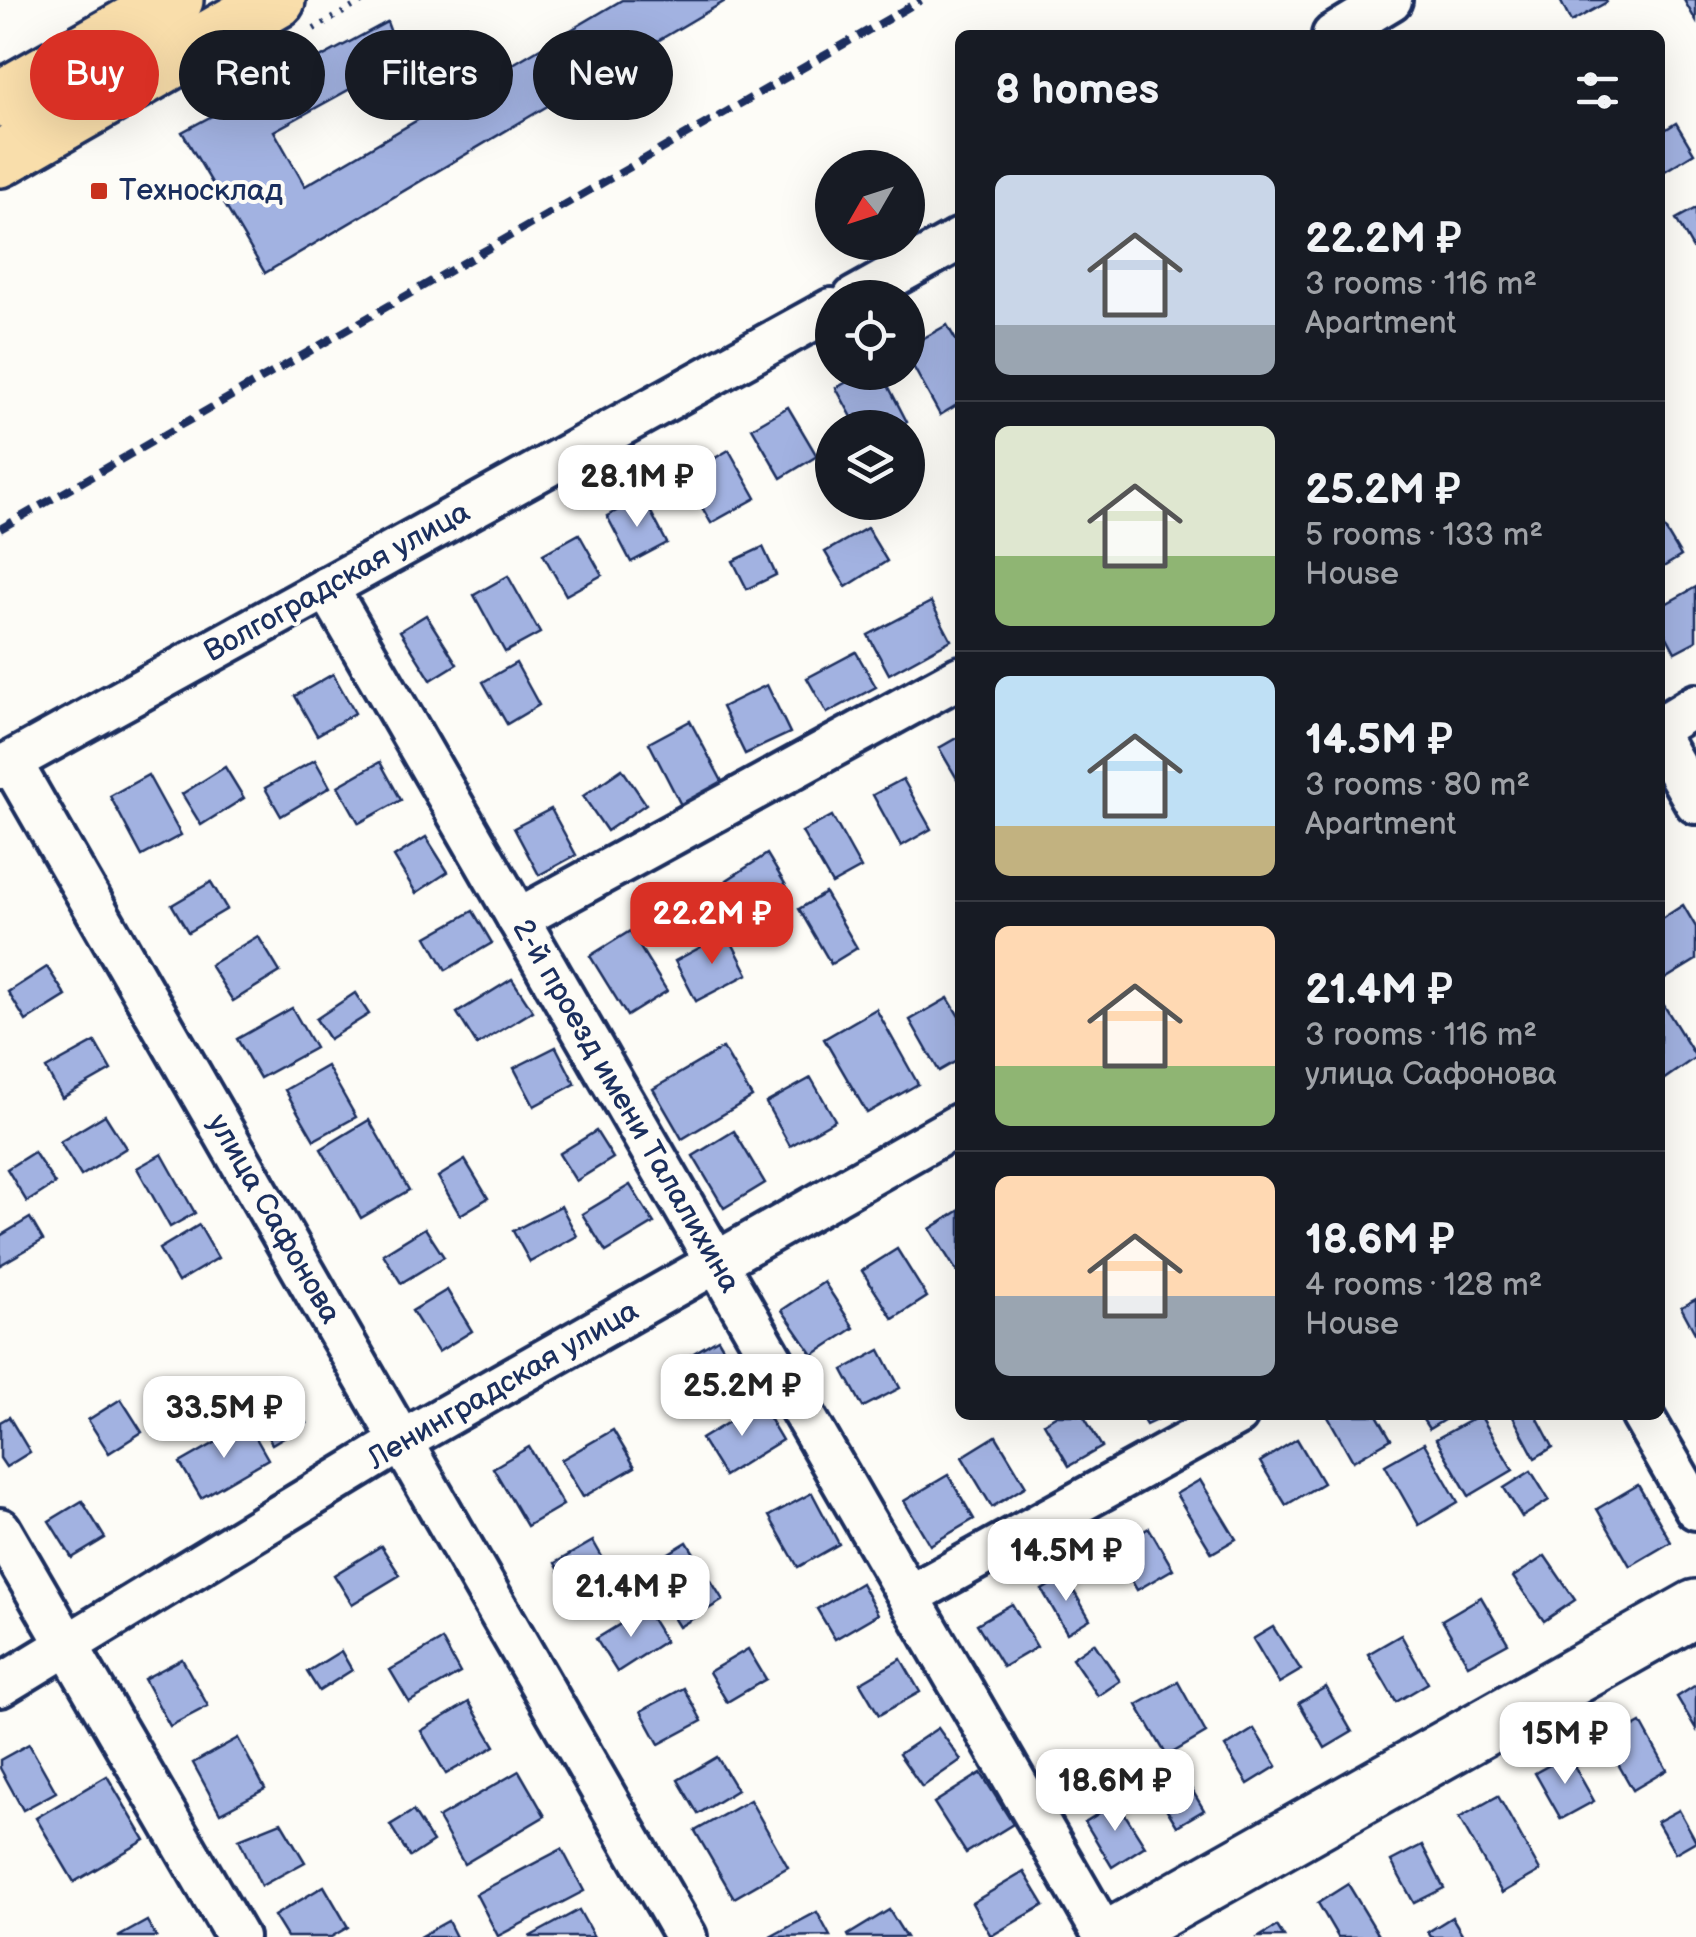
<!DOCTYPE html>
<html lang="en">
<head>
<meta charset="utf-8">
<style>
	body { margin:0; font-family:"Balsamiq Sans",sans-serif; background:#242831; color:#f1f3f6; height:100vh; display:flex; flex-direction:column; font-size:38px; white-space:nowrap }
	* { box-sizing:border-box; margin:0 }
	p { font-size:32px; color:#9ea1a6 }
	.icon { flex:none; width:55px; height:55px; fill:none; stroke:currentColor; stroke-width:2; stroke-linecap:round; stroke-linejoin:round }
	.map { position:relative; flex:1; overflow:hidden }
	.details { position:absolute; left:955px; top:30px; width:710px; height:1390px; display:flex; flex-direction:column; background:#171b24; border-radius:15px; box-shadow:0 10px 40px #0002 }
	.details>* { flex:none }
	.hud { position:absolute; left:30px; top:30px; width:775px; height:90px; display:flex; gap:20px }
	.needle { width:65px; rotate:231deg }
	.buttons { position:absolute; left:815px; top:150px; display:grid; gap:20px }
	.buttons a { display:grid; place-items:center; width:110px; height:110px; border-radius:50%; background:#171b24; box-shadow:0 10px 40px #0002; font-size:50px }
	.price { position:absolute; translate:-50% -85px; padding:0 22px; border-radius:20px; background:#fff; color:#222; font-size:32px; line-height:65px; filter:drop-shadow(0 2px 5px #0008) }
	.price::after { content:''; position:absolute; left:50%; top:60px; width:30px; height:22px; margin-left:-15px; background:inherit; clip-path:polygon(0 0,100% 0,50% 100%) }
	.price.selected { background:#d93025; color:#fff }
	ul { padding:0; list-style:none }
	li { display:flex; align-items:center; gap:30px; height:250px; padding:0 40px }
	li+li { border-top:2px solid #363941 }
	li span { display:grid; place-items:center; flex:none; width:280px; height:200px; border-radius:15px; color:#555 }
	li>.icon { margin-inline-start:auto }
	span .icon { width:120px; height:120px; fill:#fffc; stroke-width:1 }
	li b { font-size:42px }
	h2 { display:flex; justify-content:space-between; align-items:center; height:120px; padding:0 40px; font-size:42px }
	.tag { padding:0 35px; border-radius:45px; background:#171b24; box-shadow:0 10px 40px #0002; font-size:35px; line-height:90px }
	.tag.selected { background:#d93025; color:#fff }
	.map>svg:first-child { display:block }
</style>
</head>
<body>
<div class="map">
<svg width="1696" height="1937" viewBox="0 0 1696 1937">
	<rect width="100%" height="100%" fill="#fdfcf7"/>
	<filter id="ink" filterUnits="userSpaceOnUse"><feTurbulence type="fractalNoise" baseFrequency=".01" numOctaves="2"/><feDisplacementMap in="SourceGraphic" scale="20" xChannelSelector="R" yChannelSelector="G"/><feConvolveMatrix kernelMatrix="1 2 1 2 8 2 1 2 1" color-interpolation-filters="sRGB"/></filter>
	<g filter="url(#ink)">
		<!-- building -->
		<g fill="#a2b2e1" stroke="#1b2f5e" stroke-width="2.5">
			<polygon points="622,0 727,0 265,273 182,132 387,22 396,46 379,73 274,131 305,186"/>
			<polygon points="1560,0 1606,0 1607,2 1571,22"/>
			<polygon points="1684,0 1696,0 1696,21"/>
			<polygon points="1676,123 1694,153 1660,174 1660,133"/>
			<polygon points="1696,208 1696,254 1676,219"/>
			<polygon points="947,325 960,347 960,403 940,415 908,357 908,347"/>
			<polygon points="865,372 881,372 907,422 897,428 858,428 836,388"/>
			<polygon points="788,407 817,456 781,478 752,428"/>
			<polygon points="729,450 756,498 711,523 684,476"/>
			<polygon points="643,497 667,543 631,562 607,516"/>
			<polygon points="1660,521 1681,556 1660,569"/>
			<polygon points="867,528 887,561 846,587 825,552"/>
			<polygon points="579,534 602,575 566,595 543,554"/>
			<polygon points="763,547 776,575 747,589 733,561"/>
			<polygon points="508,576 540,633 505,652 474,595"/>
			<polygon points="1696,587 1696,641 1675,652 1660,624 1660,607"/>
			<polygon points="931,602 951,640 889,674 868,635"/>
			<polygon points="426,615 457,664 431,680 400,631"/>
			<polygon points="856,652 876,687 827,713 807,678"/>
			<polygon points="516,663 539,705 507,724 483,682"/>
			<polygon points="333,674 355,713 317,735 295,696"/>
			<polygon points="767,685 790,733 745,754 722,707"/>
			<polygon points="690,721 724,785 682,807 649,743"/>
			<polygon points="960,736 960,784 939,748"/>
			<polygon points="315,760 330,787 281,816 265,788"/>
			<polygon points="380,762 401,800 359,823 338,786"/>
			<polygon points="225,767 244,798 201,825 182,794"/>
			<polygon points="622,769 646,804 607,831 583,796"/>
			<polygon points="148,775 181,835 142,856 110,796"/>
			<polygon points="903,779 931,829 901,846 873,795"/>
			<polygon points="551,809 576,855 539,875 514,828"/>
			<polygon points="832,816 861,868 832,884 802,832"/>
			<polygon points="426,837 448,872 416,893 394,857"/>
			<polygon points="767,854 787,887 747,912 727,880"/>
			<polygon points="211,882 227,909 188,932 172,905"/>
			<polygon points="825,893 857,948 831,964 799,909"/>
			<polygon points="1683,905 1696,927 1696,960 1660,982 1660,920"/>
			<polygon points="473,911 492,943 446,970 427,937"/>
			<polygon points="630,931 667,991 627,1016 590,956"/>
			<polygon points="727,933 748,974 696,1001 675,961"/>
			<polygon points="258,936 280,972 233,1001 210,965"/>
			<polygon points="47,967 66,996 26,1021 8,992"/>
			<polygon points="512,979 533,1011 477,1045 457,1013"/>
			<polygon points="355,993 369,1014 329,1039 316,1019"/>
			<polygon points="948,998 960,1018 960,1059 939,1071 910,1020"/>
			<polygon points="1660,999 1696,1057 1660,1082"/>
			<polygon points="292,1008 315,1048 260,1078 237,1039"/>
			<polygon points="876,1009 918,1084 867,1113 824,1039"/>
			<polygon points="95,1042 111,1070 62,1098 46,1069"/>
			<polygon points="556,1047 575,1084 534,1106 514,1068"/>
			<polygon points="723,1048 752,1097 682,1139 653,1089"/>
			<polygon points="327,1066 356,1117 314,1140 285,1090"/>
			<polygon points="811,1078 835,1120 790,1146 766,1103"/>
			<polygon points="105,1115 126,1148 81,1176 60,1142"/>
			<polygon points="369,1120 409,1190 361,1218 321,1149"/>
			<polygon points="596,1131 613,1158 576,1181 559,1154"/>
			<polygon points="734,1131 765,1183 724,1208 693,1156"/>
			<polygon points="34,1152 55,1184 27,1202 7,1169"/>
			<polygon points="162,1154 195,1213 170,1227 137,1168"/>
			<polygon points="465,1160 488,1198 460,1215 438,1177"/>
			<polygon points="630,1185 654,1223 606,1252 582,1214"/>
			<polygon points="561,1206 577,1236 530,1262 513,1231"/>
			<polygon points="960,1210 960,1270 957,1272 930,1229"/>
			<polygon points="30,1218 43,1240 0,1265 0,1236"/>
			<polygon points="199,1225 218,1258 178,1282 159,1249"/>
			<polygon points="425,1228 444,1257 401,1283 383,1254"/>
			<polygon points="897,1249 927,1297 893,1319 862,1271"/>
			<polygon points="824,1282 854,1328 813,1355 782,1310"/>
			<polygon points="447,1290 472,1331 438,1352 412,1311"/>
			<polygon points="1696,1299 1696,1335 1681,1307"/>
			<polygon points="718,1339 744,1383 693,1412 668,1368"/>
			<polygon points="880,1350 900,1388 863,1407 843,1370"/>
			<polygon points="286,1389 307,1423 272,1444 251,1410"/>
			<polygon points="121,1399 142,1432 109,1453 88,1420"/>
			<polygon points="760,1403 782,1440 724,1476 701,1439"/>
			<polygon points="1057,1415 1083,1415 1102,1447 1069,1466 1044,1423"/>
			<polygon points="1140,1415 1167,1415 1146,1425"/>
			<polygon points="1327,1415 1377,1415 1391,1439 1353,1461"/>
			<polygon points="1420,1415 1452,1415 1429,1429"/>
			<polygon points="1480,1415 1513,1470 1469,1496 1436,1439"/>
			<polygon points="1512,1415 1536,1415 1553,1447 1535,1458"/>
			<polygon points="9,1417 30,1452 6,1467 0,1458 0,1422"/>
			<polygon points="248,1424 268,1459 201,1498 180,1463"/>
			<polygon points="613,1430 635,1467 583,1497 561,1460"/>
			<polygon points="996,1436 1026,1486 992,1507 962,1457"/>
			<polygon points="1297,1439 1323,1483 1286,1505 1260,1462"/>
			<polygon points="1424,1443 1458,1502 1419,1525 1385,1465"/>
			<polygon points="529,1447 563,1505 527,1526 493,1468"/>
			<polygon points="1531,1471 1549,1500 1522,1517 1504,1488"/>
			<polygon points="948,1475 974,1519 930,1545 904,1501"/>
			<polygon points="1200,1480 1236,1539 1212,1553 1176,1494"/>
			<polygon points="1638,1485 1671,1542 1630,1566 1597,1509"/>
			<polygon points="812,1493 839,1544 798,1567 769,1516"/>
			<polygon points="82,1501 105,1538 72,1558 49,1521"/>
			<polygon points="1149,1528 1173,1569 1137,1590 1113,1549"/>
			<polygon points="593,1541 613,1576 574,1597 555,1563"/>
			<polygon points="687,1542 723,1600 679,1627 643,1569"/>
			<polygon points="381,1546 400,1575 352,1604 334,1575"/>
			<polygon points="1545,1556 1575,1600 1544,1621 1513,1577"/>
			<polygon points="1065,1576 1090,1619 1067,1633 1042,1590"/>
			<polygon points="861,1583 878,1614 835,1639 817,1609"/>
			<polygon points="1481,1597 1508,1643 1468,1665 1442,1620"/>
			<polygon points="1012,1604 1037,1647 1003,1667 977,1624"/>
			<polygon points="645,1609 665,1641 617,1672 596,1639"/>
			<polygon points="1273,1627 1301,1670 1279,1683 1253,1639"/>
			<polygon points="1401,1635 1428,1683 1396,1702 1368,1654"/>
			<polygon points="442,1640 460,1673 409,1702 390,1670"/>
			<polygon points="1094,1643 1120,1681 1098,1696 1072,1658"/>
			<polygon points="748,1649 766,1679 727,1702 709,1672"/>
			<polygon points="341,1651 352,1670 319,1691 307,1672"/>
			<polygon points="182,1659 208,1706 170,1726 144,1679"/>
			<polygon points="901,1659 920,1692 879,1715 860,1683"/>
			<polygon points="1178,1682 1206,1733 1167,1756 1137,1705"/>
			<polygon points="1696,1685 1696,1729 1677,1697"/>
			<polygon points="1326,1687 1352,1732 1325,1748 1299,1703"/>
			<polygon points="684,1688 702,1721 659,1744 641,1711"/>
			<polygon points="469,1702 495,1746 446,1774 421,1731"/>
			<polygon points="1641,1723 1667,1770 1633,1790 1606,1743"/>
			<polygon points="938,1728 961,1760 922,1787 899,1754"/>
			<polygon points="1254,1729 1277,1766 1248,1784 1225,1747"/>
			<polygon points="238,1738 265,1789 220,1813 193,1763"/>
			<polygon points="29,1744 56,1792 23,1810 0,1768 0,1760"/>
			<polygon points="1568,1755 1594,1801 1561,1819 1535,1773"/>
			<polygon points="717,1757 737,1790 698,1814 678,1780"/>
			<polygon points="1180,1770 1204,1810 1177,1826 1153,1787"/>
			<polygon points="519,1771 545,1816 464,1864 438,1818"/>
			<polygon points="981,1773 1013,1824 966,1853 934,1803"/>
			<polygon points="107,1776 145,1840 74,1882 36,1818"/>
			<polygon points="1498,1796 1540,1871 1502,1893 1459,1818"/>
			<polygon points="750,1800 788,1867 734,1898 695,1831"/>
			<polygon points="1117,1802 1145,1846 1112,1867 1085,1822"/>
			<polygon points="1679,1810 1696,1841 1675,1853 1657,1822"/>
			<polygon points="413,1811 433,1842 410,1857 390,1825"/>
			<polygon points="281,1822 305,1862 261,1886 239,1839"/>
			<polygon points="1422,1845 1444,1888 1414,1903 1391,1861"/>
			<polygon points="562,1849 584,1891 498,1936 476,1894"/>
			<polygon points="1024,1872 1044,1905 991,1936 972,1903"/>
			<polygon points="1348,1884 1380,1937 1338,1937 1318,1903"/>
			<polygon points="324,1886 348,1927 331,1937 287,1937 274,1916"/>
			<polygon points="579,1910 594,1937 529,1937"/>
			<polygon points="889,1910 906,1937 849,1937 848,1935"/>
			<polygon points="817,1912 830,1936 770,1937"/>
			<polygon points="1452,1917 1464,1937 1431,1937 1428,1932"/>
			<polygon points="147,1921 156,1937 118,1937"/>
			<polygon points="448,1921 456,1937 419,1937"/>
			<polygon points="1277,1926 1284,1937 1259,1937"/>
		</g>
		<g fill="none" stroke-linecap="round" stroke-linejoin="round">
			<defs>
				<g id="street">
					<polyline points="1333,35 1391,0"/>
					<polyline points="854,298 960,239"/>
					<polyline points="327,587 1105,1937"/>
					<polyline points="1660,727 1696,705"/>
					<polyline points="1660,740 1696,803"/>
					<polyline points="11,762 686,1937"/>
					<polyline points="0,768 832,309"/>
					<polyline points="518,919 960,677"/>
					<polyline points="1642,1415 1696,1509"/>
					<polyline points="0,1529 237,1937"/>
					<polyline points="909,1596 1237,1415"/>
					<polyline points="0,1686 402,1441 960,1124"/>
				</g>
				<polyline id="secondary" points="1112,1937 1696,1608"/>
				<g id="primary">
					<polyline points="0,99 175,0"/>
					<polyline points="0,159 277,0"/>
				</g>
			</defs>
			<!-- street casing -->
			<use href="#street" stroke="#1b2f5e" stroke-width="48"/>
			<!-- secondary casing -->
			<use href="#secondary" stroke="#1b2f5e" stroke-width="62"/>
			<!-- primary casing -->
			<use href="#primary" stroke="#1b2f5e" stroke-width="62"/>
			<!-- path -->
			<polyline stroke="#1b2f5e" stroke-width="6" stroke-dasharray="2.5 8" stroke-linecap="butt" points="314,29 365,0"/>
			<!-- street -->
			<use href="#street" stroke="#fdfcf7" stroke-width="40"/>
			<!-- secondary -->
			<use href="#secondary" stroke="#fdfcf7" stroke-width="55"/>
			<!-- primary -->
			<use href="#primary" stroke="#f9deab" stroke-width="55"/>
			<!-- rail -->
			<polyline stroke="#1b2f5e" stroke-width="8" stroke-dasharray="15 8" stroke-linecap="butt" points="0,529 921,0"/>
		</g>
	</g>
	<!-- markers -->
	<rect fill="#c8321e" stroke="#fdfcf7" stroke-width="4" x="89" y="181" width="20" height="20" rx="5"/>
	<g text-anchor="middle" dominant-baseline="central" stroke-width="8" stroke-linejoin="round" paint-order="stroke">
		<!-- poi labels -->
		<g font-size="30" fill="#1b2f5e" stroke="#fdfcf7" text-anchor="start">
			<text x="119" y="191">Техносклад</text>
		</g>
		<!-- street labels -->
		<g font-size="30" fill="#1b2f5e" stroke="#fdfcf7">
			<text transform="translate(337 582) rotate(-29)">Волгоградская улица</text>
			<text transform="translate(626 1106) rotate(60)">2-й проезд имени Талалихина</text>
			<text transform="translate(274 1219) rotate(60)">улица Сафонова</text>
			<text transform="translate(503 1385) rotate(-30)">Ленинградская улица</text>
		</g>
	</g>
</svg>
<div class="buttons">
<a><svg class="needle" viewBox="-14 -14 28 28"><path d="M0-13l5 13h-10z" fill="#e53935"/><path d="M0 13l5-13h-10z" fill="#9ea1a6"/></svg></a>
<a><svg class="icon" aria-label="locate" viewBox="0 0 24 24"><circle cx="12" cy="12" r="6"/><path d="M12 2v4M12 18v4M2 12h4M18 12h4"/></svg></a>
<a><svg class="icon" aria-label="layers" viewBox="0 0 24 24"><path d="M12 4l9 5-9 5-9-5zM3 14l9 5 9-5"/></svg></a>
</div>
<b class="price" style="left:637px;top:530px">28.1M ₽</b>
<b class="price selected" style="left:712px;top:967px">22.2M ₽</b>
<b class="price" style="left:742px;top:1439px">25.2M ₽</b>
<b class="price" style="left:224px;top:1461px">33.5M ₽</b>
<b class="price" style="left:1066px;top:1604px">14.5M ₽</b>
<b class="price" style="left:631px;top:1640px">21.4M ₽</b>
<b class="price" style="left:1565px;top:1787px">15M ₽</b>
<b class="price" style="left:1115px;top:1834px">18.6M ₽</b>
<div class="hud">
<a class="tag selected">Buy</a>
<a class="tag">Rent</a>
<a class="tag">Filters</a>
<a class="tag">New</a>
</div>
<section class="details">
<h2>8 homes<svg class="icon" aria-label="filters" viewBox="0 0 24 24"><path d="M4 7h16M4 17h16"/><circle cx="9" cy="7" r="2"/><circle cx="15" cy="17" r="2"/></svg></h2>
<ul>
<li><span style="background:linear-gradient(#c9d6e8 75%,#9aa5b1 0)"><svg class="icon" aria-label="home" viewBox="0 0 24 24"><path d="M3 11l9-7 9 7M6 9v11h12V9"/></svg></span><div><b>22.2M ₽</b><p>3 rooms · 116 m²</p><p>Apartment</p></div></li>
<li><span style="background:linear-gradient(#dfe7d0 65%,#8fb573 0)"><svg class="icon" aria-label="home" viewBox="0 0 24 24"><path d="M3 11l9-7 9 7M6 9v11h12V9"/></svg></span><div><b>25.2M ₽</b><p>5 rooms · 133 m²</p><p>House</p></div></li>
<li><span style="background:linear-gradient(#bfe0f5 75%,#c2b280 0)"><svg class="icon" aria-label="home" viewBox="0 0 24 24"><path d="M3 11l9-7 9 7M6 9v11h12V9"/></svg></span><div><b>14.5M ₽</b><p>3 rooms · 80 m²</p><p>Apartment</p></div></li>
<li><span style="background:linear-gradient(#ffd9b3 70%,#8fb573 0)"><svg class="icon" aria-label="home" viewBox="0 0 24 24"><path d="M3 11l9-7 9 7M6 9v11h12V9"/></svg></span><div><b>21.4M ₽</b><p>3 rooms · 116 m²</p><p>улица Сафонова</p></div></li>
<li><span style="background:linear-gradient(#ffd9b3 60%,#9aa5b1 0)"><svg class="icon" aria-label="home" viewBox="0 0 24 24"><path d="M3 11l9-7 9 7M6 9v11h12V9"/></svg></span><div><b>18.6M ₽</b><p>4 rooms · 128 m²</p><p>House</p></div></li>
</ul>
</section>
</div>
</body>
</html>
